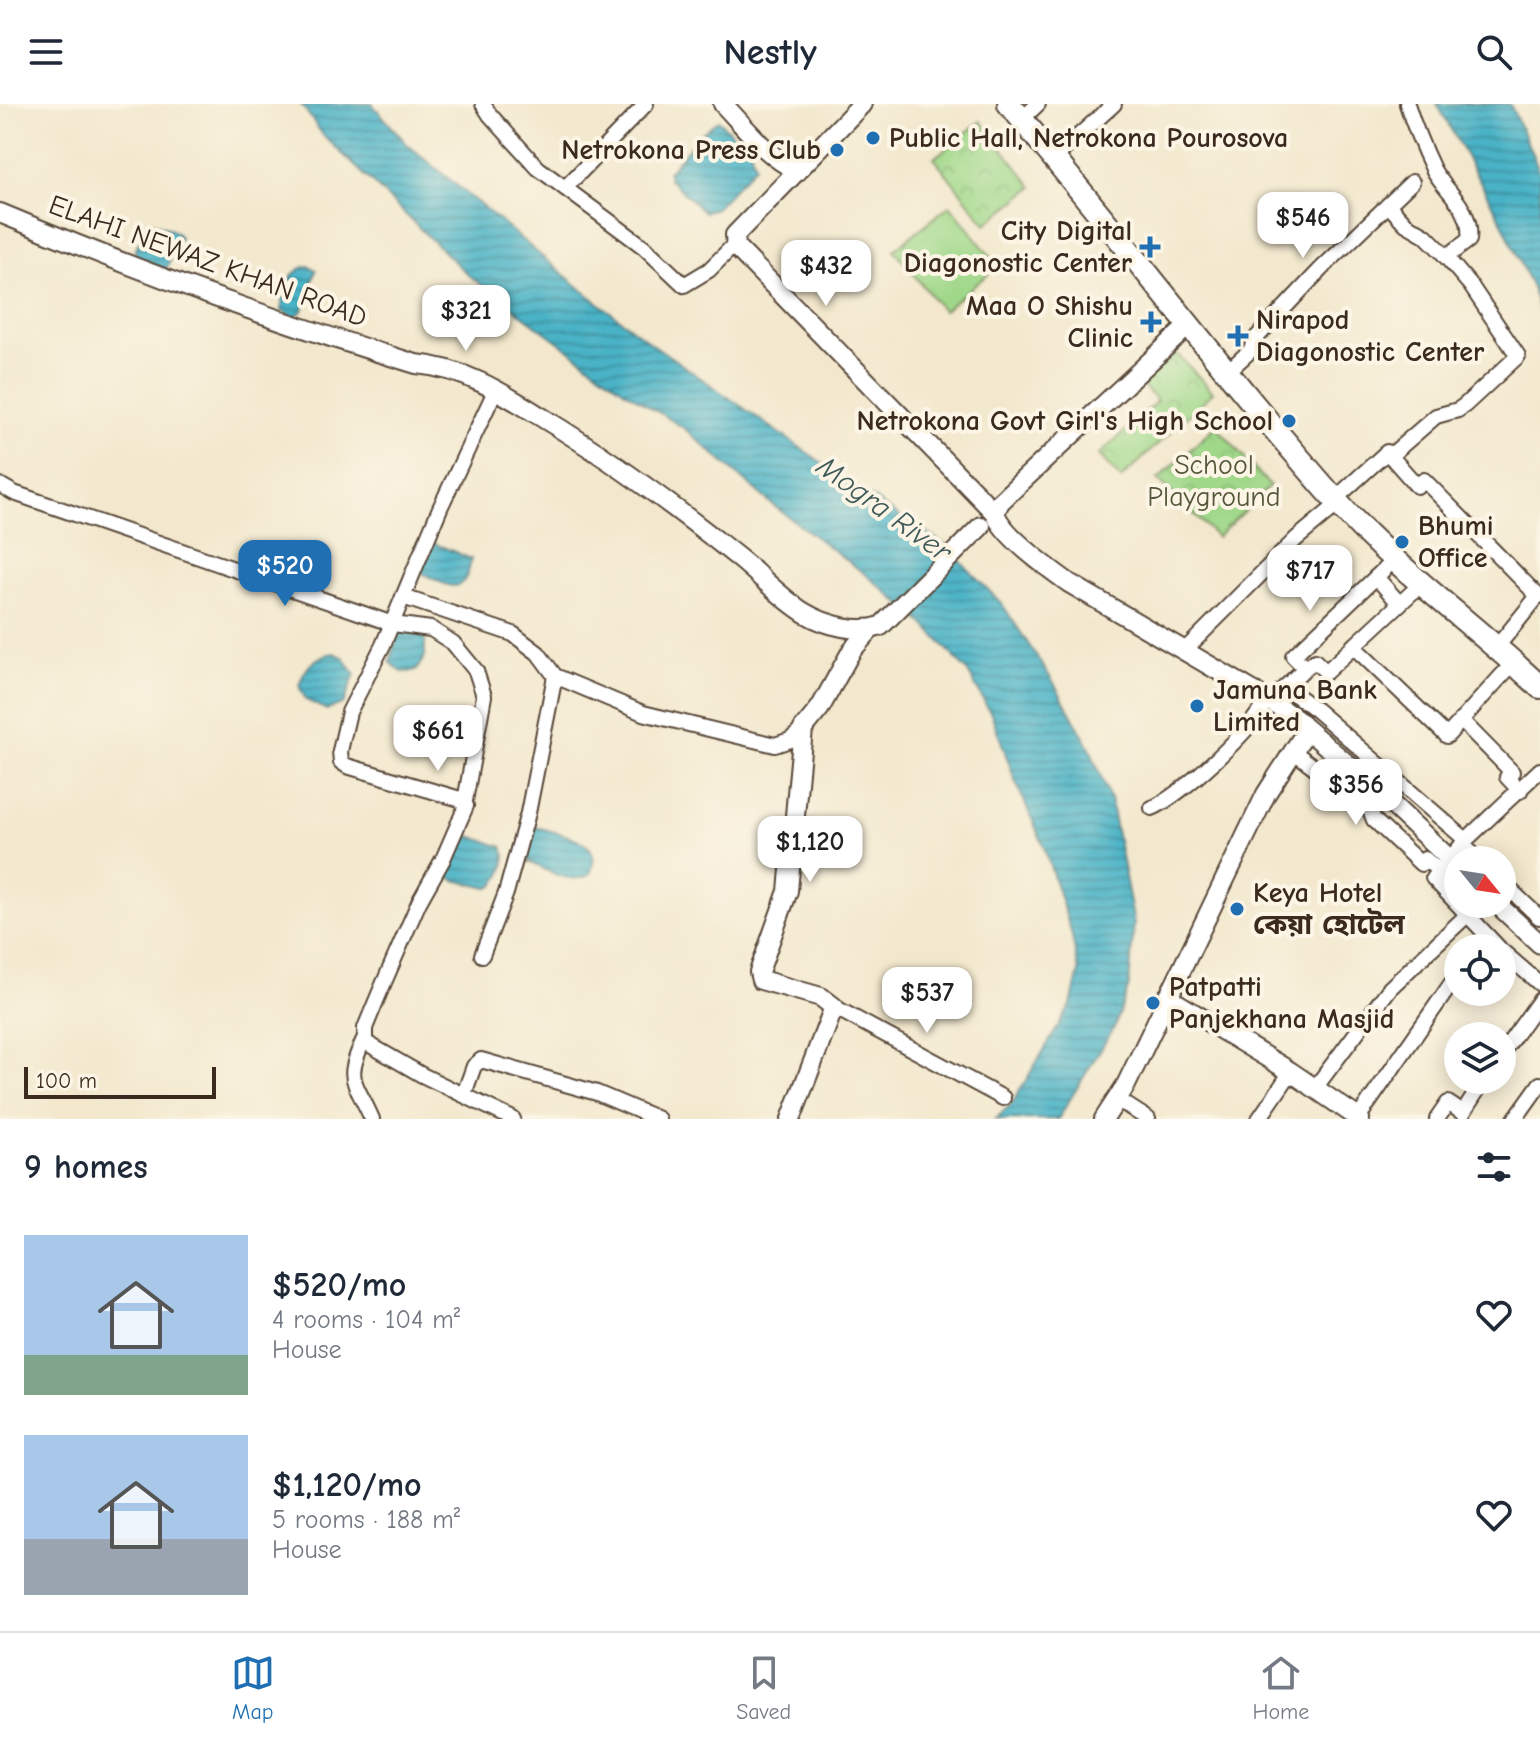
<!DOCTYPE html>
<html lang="en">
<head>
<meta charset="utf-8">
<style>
	body { margin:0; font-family:"Comic Neue","Noto Sans Bengali",sans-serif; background:#f2f2f3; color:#1f2937; height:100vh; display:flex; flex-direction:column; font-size:30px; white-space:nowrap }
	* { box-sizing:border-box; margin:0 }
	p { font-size:26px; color:#747a83 }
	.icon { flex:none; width:44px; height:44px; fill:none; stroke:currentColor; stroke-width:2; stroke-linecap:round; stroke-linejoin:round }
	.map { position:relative; height:1015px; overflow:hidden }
	.details { display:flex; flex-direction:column; background:#fff; flex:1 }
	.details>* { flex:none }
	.needle { width:52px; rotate:120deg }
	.controls { position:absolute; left:1444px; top:742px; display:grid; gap:16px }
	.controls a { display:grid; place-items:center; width:72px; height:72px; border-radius:50%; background:#fff; box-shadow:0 4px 20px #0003; font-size:40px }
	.scale { position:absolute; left:24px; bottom:20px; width:192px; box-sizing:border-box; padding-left:8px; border:4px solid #3b2a1e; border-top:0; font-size:22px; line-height:28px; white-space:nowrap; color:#3b2a1e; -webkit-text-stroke:6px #fcf5e5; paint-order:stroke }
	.price { position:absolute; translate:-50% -68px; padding:0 18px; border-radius:16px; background:#fff; color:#222; font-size:26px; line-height:52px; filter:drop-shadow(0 2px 4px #0008) }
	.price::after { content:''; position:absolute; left:50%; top:48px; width:24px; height:18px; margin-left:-12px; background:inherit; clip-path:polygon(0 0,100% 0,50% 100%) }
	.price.current { background:#1f6fb2; color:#fff }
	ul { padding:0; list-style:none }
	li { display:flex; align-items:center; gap:24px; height:200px; padding:0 24px }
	li span { display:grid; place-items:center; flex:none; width:224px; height:160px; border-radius:0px; color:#555 }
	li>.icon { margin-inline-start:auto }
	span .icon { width:96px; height:96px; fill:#fffc; stroke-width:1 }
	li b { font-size:34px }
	h2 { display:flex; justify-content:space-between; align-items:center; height:96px; padding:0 24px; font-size:34px }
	header { display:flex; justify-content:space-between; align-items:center; height:104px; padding:0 24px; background:#fff; font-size:36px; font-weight:600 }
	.menu { display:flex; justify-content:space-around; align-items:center; height:112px; border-top:2px solid #e0e1e3; background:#fff; font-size:22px; color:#747a83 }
	.menu a { display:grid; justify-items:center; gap:4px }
	.menu .current { color:#1f6fb2 }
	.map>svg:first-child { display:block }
</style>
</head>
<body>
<header><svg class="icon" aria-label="menu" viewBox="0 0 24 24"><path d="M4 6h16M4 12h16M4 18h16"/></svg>Nestly<svg class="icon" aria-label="search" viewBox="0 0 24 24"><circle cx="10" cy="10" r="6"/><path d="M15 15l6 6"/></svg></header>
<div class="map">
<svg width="1540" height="1015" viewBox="0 0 1540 1015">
	<defs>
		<pattern id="park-crowns" width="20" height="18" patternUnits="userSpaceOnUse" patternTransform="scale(2)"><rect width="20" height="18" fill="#a0d88a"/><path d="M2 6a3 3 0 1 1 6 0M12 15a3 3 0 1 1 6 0" fill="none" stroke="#8bba77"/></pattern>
		<pattern id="water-rules" width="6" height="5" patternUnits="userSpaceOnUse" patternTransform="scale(2)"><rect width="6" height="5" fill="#48b2c6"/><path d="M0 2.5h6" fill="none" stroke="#3d91a0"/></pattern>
	</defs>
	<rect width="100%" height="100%" fill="#fcf5e5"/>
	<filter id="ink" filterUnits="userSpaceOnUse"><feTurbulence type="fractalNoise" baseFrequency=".0125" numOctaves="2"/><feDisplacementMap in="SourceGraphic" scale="16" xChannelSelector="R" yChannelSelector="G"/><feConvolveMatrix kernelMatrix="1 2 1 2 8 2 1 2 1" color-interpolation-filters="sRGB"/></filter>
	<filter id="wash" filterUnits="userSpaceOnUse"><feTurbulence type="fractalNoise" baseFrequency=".006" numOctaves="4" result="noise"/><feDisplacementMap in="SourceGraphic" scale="32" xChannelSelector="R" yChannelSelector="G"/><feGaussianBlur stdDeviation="1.8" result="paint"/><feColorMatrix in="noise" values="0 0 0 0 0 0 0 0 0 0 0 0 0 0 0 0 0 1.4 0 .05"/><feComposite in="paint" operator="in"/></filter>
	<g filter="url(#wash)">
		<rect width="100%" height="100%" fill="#f3e8cd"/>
		<!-- green -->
		<polygon fill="#a0d88a" stroke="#6e8154" stroke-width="2" points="950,101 998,162 943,207 894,146"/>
		<!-- park -->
		<g fill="url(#park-crowns)" stroke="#6e8154" stroke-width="2">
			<polygon points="981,17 1033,83 986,120 934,54"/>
			<polygon points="1176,249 1213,288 1121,375 1099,351 1157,297 1142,281"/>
			<polygon points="1216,322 1270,382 1217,433 1158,375"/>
		</g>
		<!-- water -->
		<g fill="url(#water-rules)" stroke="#426e72" stroke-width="2">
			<polygon points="301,0 372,0 407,40 586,189 648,237 888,405 944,440 1002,500 1054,579 1089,642 1110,695 1134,819 1129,882 1115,922 1058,1015 996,1015 1013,998 1071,901 1079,868 1071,828 1043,740 1016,679 992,612 968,568 925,521 869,473 774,402 685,325 625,287 468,171 323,31"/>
			<polygon points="1437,0 1510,0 1540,68 1540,212 1532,184 1500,114"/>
			<polygon points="718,16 751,48 755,62 716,104 704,108 669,75 668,68 699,32"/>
			<polygon points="153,118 174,127 180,133 166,165 136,154 135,146 148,120"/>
			<path d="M309,162L316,166L303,206L295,213L282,207C281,189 289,165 309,162Z"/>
			<path d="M431,438L471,455C466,495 446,482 421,468Z"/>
			<polygon points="398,527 425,532 425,552 416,567 402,568 390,558"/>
			<path d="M334,549L343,553L355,570L344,599L327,606L306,596L299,582C304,564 315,552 334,549Z"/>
			<path d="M537,723C564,732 606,734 590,770C571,783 539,764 522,752L530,725Z"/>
			<path d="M467,731L503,743C508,757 503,772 493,782L488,784L454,776L443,767L459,732Z"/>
		</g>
	</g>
	<g filter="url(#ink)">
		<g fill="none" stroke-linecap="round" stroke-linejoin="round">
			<defs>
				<g id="minor">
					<polyline points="483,0 490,11 538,64 644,143 684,181 709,166 735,140"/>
					<path d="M1407,0C1414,22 1423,44 1433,65C1446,89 1473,104 1469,136L1446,153"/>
					<polyline points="1022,15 1038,0"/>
					<polyline points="1053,55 1114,0"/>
					<polyline points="565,84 646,0"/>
					<polyline points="1388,101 1406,120 1425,131 1441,147 1471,182 1518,252 1465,301 1458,306 1436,312 1390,352"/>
					<polyline points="1227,268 1250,247 1257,233 1321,165 1412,78"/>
					<polyline points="496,285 440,404 383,541 349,608 340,647 341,658 347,662 460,695 466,702 443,755 419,798 379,890 365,924 365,938 422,971 513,1015"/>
					<polyline points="0,381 14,389 393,520 431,525 453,539 476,567 484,592 465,697"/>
					<polyline points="1335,395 1387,348 1417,382 1424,376 1538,492 1496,544"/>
					<polyline points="1376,473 1399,499"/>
					<polyline points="403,493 513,530 538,549 555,572 643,609 775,641 790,636 803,625"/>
					<polyline points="1353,542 1447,632 1514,558"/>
					<polyline points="1185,546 1296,435 1338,400"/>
					<polyline points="1305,564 1315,557 1326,568 1420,481"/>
					<polyline points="1285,583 1316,606 1466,736"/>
					<polyline points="1280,588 1305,564 1293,552 1394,456"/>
					<polyline points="1461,616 1512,668 1507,673 1520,687"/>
					<polyline points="1294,648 1369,704 1374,716 1421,760 1425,755 1439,767"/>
					<path d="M1152,704C1178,694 1258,622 1266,595"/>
					<polyline points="1462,740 1479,756"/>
					<polyline points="1502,778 1539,813"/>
					<polyline points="1499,844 1433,774 1466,736 1540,666"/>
					<polyline points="1502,847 1540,880"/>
					<polyline points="482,851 506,789 528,709 555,572"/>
					<polyline points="834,903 1003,994"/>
					<path d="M365,933C344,977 354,974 372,1015"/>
					<polyline points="1502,949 1540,896"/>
					<polyline points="1315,984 1390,884 1466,812"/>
					<polyline points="464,990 474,962 481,956 597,989 658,1015"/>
					<polyline points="1117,995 1148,1015"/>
					<polyline points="1358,1014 1458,870"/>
					<polyline points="1259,1015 1291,968"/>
					<polyline points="1437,1015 1448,999 1463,1009 1484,976"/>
					<polyline points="1515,1015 1540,980"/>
				</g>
				<g id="tertiary">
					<path d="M723,0C746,24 767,53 798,67"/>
					<polyline points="862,0 735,131 736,143 995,409"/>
					<path d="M0,109C136,166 274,217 416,260C464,264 503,289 543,314C612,356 677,404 740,455C761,472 782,495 805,509C825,521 859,530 881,522L981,422"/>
					<polyline points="1304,623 1366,676 1458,763"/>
					<polyline points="1497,800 1540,840"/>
					<polyline points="1167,893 1291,968 1360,1015"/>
					<polyline points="791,1015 834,903 821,893 761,876 759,868 788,787 803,625 820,604 852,546 870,526"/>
					<path d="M1104,1015L1126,981L1266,690L1305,629L1300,618L1270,597L1069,479C1048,464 1003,432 995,409L1000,398L1020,379L1189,221"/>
				</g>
				<path id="primary" d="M1009,0C1120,132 1224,270 1338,399C1399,468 1474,520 1540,583"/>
			</defs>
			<!-- minor casing -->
			<use href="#minor" stroke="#574638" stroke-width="18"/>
			<!-- tertiary casing -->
			<use href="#tertiary" stroke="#574638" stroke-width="22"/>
			<!-- primary casing -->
			<use href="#primary" stroke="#574638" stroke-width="26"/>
			<!-- minor -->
			<use href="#minor" stroke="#fff" stroke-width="14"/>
			<!-- tertiary -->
			<use href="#tertiary" stroke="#fff" stroke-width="18"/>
			<!-- primary -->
			<use href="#primary" stroke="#fff" stroke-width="22"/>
		</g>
	</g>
	<!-- markers -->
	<g fill="#1f6fb2" stroke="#fcf5e5" stroke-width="3">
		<circle cx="873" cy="34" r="8"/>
		<circle cx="837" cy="46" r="8"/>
		<path d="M1146 131h8v8h8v8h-8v8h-8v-8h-8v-8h8z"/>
		<path d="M1147 206h8v8h8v8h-8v8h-8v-8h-8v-8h8z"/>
		<path d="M1234 220h8v8h8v8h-8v8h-8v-8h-8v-8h8z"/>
		<circle cx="1289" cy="317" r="8"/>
		<circle cx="1402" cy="438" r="8"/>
		<circle cx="1197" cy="602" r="8"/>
		<circle cx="1237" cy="805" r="8"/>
		<circle cx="1153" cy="899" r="8"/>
	</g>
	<g text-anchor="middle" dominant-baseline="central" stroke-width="8" stroke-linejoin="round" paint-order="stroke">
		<!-- poi labels -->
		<g font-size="28" font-weight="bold" fill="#3b2a1e" stroke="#fcf5e5" text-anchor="start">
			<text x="889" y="34">Public Hall, Netrokona Pourosova</text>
			<text x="821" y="46" text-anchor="end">Netrokona Press Club</text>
			<text x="1132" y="127" text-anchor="end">City Digital<tspan x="1132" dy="32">Diagonostic Center</tspan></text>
			<text x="1133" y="202" text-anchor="end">Maa O Shishu<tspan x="1133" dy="32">Clinic</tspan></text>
			<text x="1256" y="216">Nirapod<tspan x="1256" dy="32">Diagonostic Center</tspan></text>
			<text x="1273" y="317" text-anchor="end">Netrokona Govt Girl's High School</text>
			<text x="1418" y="422">Bhumi<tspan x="1418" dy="32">Office</tspan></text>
			<text x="1213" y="586">Jamuna Bank<tspan x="1213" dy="32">Limited</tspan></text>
			<text x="1253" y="789">Keya Hotel<tspan x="1253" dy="32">কেয়া হোটেল</tspan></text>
			<text x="1169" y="883">Patpatti<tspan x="1169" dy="32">Panjekhana Masjid</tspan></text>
		</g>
		<!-- street labels -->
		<g font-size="28" fill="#3b2a1e" stroke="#fcf5e5">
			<text transform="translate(208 157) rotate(20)">ELAHI NEWAZ KHAN ROAD</text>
		</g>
		<!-- park labels -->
		<g font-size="28" fill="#545639" stroke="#fcf5e5">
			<text x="1214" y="361">School<tspan x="1214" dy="32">Playground</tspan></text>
		</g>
		<!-- water labels -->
		<g font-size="30" font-style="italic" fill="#405a59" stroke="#fcf5e5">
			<text transform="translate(884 405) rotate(36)">Mogra River</text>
		</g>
	</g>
</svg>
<div class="controls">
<a><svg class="needle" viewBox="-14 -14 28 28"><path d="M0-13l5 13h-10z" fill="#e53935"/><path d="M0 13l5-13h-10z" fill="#747a83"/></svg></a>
<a><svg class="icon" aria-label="locate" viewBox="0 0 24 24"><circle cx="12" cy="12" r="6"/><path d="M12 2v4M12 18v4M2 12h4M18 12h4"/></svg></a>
<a><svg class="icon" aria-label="layers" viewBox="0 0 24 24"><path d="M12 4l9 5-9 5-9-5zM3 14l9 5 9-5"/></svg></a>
</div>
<div class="scale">100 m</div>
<b class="price" style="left:1303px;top:156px">$546</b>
<b class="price" style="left:826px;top:204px">$432</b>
<b class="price" style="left:466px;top:249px">$321</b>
<b class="price current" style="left:285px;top:504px">$520</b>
<b class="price" style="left:1310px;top:509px">$717</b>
<b class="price" style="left:438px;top:669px">$661</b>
<b class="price" style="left:1356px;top:723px">$356</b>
<b class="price" style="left:810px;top:780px">$1,120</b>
<b class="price" style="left:927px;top:931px">$537</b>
</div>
<section class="details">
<h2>9 homes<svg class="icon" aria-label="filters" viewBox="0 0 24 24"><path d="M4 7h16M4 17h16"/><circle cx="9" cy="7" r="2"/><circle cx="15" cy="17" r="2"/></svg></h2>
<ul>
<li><span style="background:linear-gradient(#a9c7e8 75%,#7fa58c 0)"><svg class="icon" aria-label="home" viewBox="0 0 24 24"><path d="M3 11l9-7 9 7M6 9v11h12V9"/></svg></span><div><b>$520/mo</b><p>4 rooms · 104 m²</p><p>House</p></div><svg class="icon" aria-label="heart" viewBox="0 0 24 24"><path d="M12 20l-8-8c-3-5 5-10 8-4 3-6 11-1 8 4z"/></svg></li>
<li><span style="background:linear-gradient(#a9c7e8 65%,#9aa5b1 0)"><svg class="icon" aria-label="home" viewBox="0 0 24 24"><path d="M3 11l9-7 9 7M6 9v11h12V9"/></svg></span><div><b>$1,120/mo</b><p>5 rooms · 188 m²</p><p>House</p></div><svg class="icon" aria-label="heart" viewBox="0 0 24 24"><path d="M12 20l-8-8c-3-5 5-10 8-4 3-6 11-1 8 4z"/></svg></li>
</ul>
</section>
<nav class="menu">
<a class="current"><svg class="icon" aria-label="map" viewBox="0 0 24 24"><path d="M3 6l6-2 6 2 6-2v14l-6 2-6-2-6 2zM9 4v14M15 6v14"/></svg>Map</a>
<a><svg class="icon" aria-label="saved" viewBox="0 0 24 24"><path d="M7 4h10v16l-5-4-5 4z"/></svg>Saved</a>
<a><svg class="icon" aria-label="home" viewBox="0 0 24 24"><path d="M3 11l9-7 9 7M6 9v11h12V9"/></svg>Home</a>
</nav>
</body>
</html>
